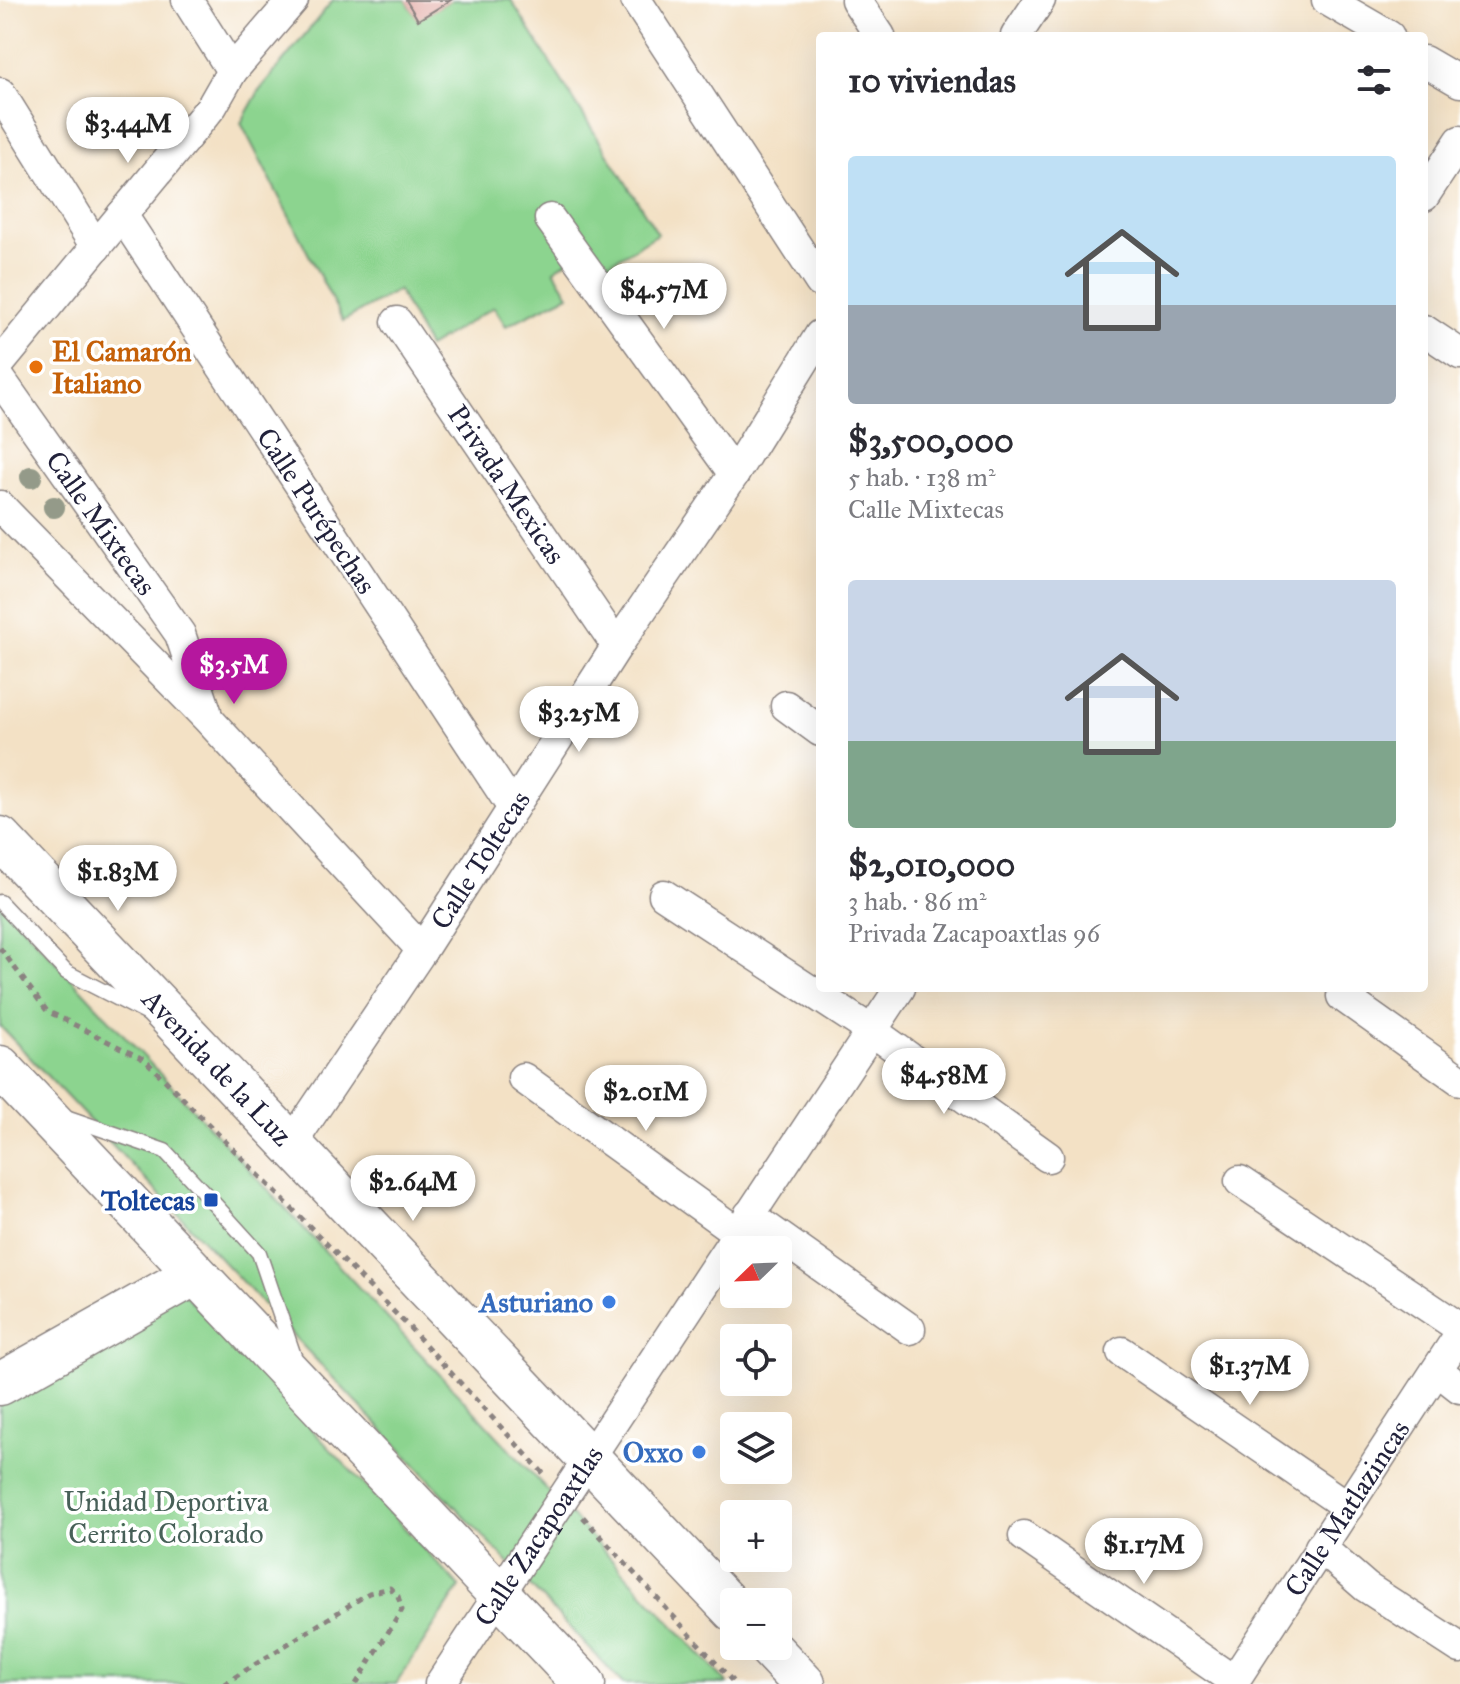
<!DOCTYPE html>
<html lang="es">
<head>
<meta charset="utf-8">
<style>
	body { margin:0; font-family:"IM FELL Great Primer",serif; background:#f2f2f3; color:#2b2b33; height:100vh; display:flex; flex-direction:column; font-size:30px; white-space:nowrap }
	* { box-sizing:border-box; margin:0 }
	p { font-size:26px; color:#7c7c81 }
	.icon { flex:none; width:44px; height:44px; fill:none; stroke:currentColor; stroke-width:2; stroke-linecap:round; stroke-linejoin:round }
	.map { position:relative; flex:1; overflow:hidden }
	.sheet { position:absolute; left:816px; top:32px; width:612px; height:960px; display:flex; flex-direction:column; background:#fff; border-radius:8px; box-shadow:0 8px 32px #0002 }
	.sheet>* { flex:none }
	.needle { width:52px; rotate:247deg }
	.tools { position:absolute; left:720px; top:1236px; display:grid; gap:16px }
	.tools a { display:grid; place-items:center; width:72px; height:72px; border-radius:8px; background:#fff; box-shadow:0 8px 32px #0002; font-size:40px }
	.price { position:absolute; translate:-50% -68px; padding:0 18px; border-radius:28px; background:#fff; color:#222; font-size:26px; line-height:52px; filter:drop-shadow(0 2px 4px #0008) }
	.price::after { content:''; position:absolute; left:50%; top:48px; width:24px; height:18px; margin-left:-12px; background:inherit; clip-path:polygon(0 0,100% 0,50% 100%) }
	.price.selected { background:#b5179e; color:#fff }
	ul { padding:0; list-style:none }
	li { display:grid; align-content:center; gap:16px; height:424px; padding:0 32px }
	li span { display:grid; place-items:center; height:248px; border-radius:8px; color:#555 }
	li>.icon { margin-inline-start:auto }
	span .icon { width:144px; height:144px; fill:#fffc; stroke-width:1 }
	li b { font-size:34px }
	h2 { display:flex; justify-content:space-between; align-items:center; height:96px; padding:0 32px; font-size:34px }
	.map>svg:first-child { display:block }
</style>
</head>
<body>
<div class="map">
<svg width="1460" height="1684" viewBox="0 0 1460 1684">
	<rect width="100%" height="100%" fill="#fff"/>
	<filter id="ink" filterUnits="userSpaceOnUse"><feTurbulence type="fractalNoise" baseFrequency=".0125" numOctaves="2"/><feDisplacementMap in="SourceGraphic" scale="16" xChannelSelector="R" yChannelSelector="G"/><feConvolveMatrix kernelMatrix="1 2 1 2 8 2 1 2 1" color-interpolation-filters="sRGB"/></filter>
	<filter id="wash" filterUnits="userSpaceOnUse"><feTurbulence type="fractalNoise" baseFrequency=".006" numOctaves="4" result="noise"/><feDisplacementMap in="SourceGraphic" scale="32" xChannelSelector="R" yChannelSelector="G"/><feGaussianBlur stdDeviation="1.8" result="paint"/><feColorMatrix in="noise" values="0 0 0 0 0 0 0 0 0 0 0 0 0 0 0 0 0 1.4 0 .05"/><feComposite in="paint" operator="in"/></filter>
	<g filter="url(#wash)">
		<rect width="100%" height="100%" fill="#f3e1c5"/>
		<!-- green -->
		<g fill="#8cd48f" stroke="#577b65" stroke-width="2">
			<polygon points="333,0 406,0 418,19 451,0 511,0 658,234 585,278 572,258 554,270 569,295 506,326 494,307 428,347 398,290 343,321 241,123 259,91"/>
			<polygon points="0,902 728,1684 623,1684 0,1026"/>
			<polygon points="179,1288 460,1587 396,1684 0,1684 0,1391"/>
		</g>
		<g id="blocks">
			<!-- building -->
			<polygon fill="#e2a8a2" points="406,0 451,0 418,20"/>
		</g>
	</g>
	<g filter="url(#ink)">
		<use href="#blocks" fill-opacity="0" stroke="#8a8280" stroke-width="2"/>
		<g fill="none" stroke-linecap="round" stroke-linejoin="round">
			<defs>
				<g id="lane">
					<polyline points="0,902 66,972 146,1013"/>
					<polyline points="66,1117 165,1151 211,1200 259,1253 295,1359"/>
				</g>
				<g id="street">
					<polyline points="187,0 232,71"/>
					<polyline points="636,0 820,282"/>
					<polyline points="856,0 880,36"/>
					<polyline points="1327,0 1389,36"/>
					<polyline points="1016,36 1040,0"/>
					<polyline points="1424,61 1460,82"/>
					<polyline points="0,93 96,247"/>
					<polyline points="1424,196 1460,141"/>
					<path id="s1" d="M122,215L513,808"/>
					<polyline points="550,219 734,474"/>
					<path id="s2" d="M397,322L617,646"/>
					<polyline points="1424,330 1460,354"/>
					<polyline points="0,363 212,106 232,71 293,0"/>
					<path id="s3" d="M0,379L180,634L206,711"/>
					<polyline points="0,506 208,719 422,950"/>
					<polyline points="786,706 820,731"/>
					<polyline points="664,895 872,1031 1048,1157"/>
					<polyline points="1342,996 1460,1080"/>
					<polyline points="523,1078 738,1233"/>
					<path id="s4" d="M292,1143L422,950L617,646L734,474L820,335"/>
					<polyline points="1240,1181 1460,1328"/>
					<polyline points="749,1215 910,1329"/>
					<polyline points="1122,1352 1348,1507"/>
					<polyline points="1437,1370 1460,1388"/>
					<polyline points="1024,1536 1234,1681"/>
					<polyline points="1320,1547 1366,1587 1460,1648"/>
					<path id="s5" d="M440,1684L900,988"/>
					<path id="s6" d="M1232,1684L1460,1334"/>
				</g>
				<g id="secondary">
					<path id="s7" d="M0,838L734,1611"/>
					<polyline points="0,1067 584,1684"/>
					<polyline points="0,1384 195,1274"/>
					<polyline points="768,1646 804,1684"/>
				</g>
			</defs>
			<!-- lane casing -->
			<use href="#lane" stroke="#8a8280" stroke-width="17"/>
			<!-- street casing -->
			<use href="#street" stroke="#8a8280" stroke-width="33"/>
			<!-- secondary casing -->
			<use href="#secondary" stroke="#8a8280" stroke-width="45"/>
			<!-- path -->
			<g stroke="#8a8280" stroke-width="5" stroke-dasharray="6 6" stroke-linecap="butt">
				<polyline points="0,948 47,1011 145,1060 409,1327 544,1474"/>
				<polyline points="583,1517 735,1684"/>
				<polyline points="224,1684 369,1593 390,1588 398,1596 402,1610 356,1684"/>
			</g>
			<!-- lane -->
			<use href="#lane" stroke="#fff" stroke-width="14"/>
			<!-- street -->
			<use href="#street" stroke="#fff" stroke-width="30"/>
			<!-- secondary -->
			<use href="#secondary" stroke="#fff" stroke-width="42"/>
		</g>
		<!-- trees -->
		<g fill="#949a89">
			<circle cx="31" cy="477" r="11"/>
			<circle cx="54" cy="507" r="11"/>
		</g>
	</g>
	<!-- markers -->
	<circle fill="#e8710a" stroke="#fff" stroke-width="3" cx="36" cy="367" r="8"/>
	<rect fill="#1a4fb4" stroke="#fff" stroke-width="3" x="203" y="1192" width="16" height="16" rx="4"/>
	<g fill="#3f7fe0" stroke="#fff" stroke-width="3">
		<circle cx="609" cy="1302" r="8"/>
		<circle cx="699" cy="1452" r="8"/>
	</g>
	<g text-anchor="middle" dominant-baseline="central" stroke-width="7" stroke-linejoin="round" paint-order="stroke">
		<!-- food labels -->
		<g font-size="28" font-weight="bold" fill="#c56008" stroke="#fff" text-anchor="start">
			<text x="52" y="351">El Camarón<tspan x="52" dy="32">Italiano</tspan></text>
		</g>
		<!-- street labels -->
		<g font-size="28" fill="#22223b" stroke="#fff">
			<text stroke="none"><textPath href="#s2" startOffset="196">Privada Mexicas</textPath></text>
			<text stroke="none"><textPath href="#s1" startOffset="354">Calle Purépechas</textPath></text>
			<text stroke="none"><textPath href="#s3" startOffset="176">Calle Mixtecas</textPath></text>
			<text stroke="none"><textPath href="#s4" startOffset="340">Calle Toltecas</textPath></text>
			<text stroke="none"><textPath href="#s7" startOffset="316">Avenida de la Luz</textPath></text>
			<text stroke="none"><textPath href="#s6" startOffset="210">Calle Matlazincas</textPath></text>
			<text stroke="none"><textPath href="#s5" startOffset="178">Calle Zacapoaxtlas</textPath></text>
		</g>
		<!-- transit labels -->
		<g font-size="28" font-weight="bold" fill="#164399" stroke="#fff" text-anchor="end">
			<text x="195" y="1200">Toltecas</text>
		</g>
		<!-- shop labels -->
		<g font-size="28" font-weight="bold" fill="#366cbe" stroke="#fff" text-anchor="end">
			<text x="593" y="1302">Asturiano</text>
			<text x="683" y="1452">Oxxo</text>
		</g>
		<!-- park labels -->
		<g font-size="28" fill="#476058" stroke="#fff">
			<text x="166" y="1501">Unidad Deportiva<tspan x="166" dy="32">Cerrito Colorado</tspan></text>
		</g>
	</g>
</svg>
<div class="tools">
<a><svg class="needle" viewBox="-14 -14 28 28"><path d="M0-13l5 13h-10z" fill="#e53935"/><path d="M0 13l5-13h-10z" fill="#7c7c81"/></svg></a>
<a><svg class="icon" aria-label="locate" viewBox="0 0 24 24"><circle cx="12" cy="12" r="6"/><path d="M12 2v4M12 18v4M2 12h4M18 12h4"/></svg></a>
<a><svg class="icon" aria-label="layers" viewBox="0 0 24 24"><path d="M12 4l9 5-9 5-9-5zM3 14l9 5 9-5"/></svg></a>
<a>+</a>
<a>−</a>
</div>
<b class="price" style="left:128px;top:165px">$3.44M</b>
<b class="price" style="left:664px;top:331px">$4.57M</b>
<b class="price selected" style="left:234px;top:706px">$3.5M</b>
<b class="price" style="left:579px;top:754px">$3.25M</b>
<b class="price" style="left:118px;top:913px">$1.83M</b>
<b class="price" style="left:944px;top:1116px">$4.58M</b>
<b class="price" style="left:646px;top:1133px">$2.01M</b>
<b class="price" style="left:413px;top:1223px">$2.64M</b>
<b class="price" style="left:1250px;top:1407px">$1.37M</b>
<b class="price" style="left:1144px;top:1586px">$1.17M</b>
<section class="sheet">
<h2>10 viviendas<svg class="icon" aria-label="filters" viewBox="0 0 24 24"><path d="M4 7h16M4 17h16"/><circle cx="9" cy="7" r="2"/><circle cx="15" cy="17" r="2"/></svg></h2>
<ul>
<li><span style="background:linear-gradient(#bfe0f5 60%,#9aa5b1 0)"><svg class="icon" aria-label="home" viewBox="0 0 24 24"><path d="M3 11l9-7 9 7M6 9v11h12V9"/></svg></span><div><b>$3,500,000</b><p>5 hab. · 138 m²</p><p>Calle Mixtecas</p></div></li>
<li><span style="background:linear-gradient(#c9d6e8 65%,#7fa58c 0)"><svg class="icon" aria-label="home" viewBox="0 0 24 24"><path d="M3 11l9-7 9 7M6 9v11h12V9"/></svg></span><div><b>$2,010,000</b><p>3 hab. · 86 m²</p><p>Privada Zacapoaxtlas 96</p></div></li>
</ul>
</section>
</div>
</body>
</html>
